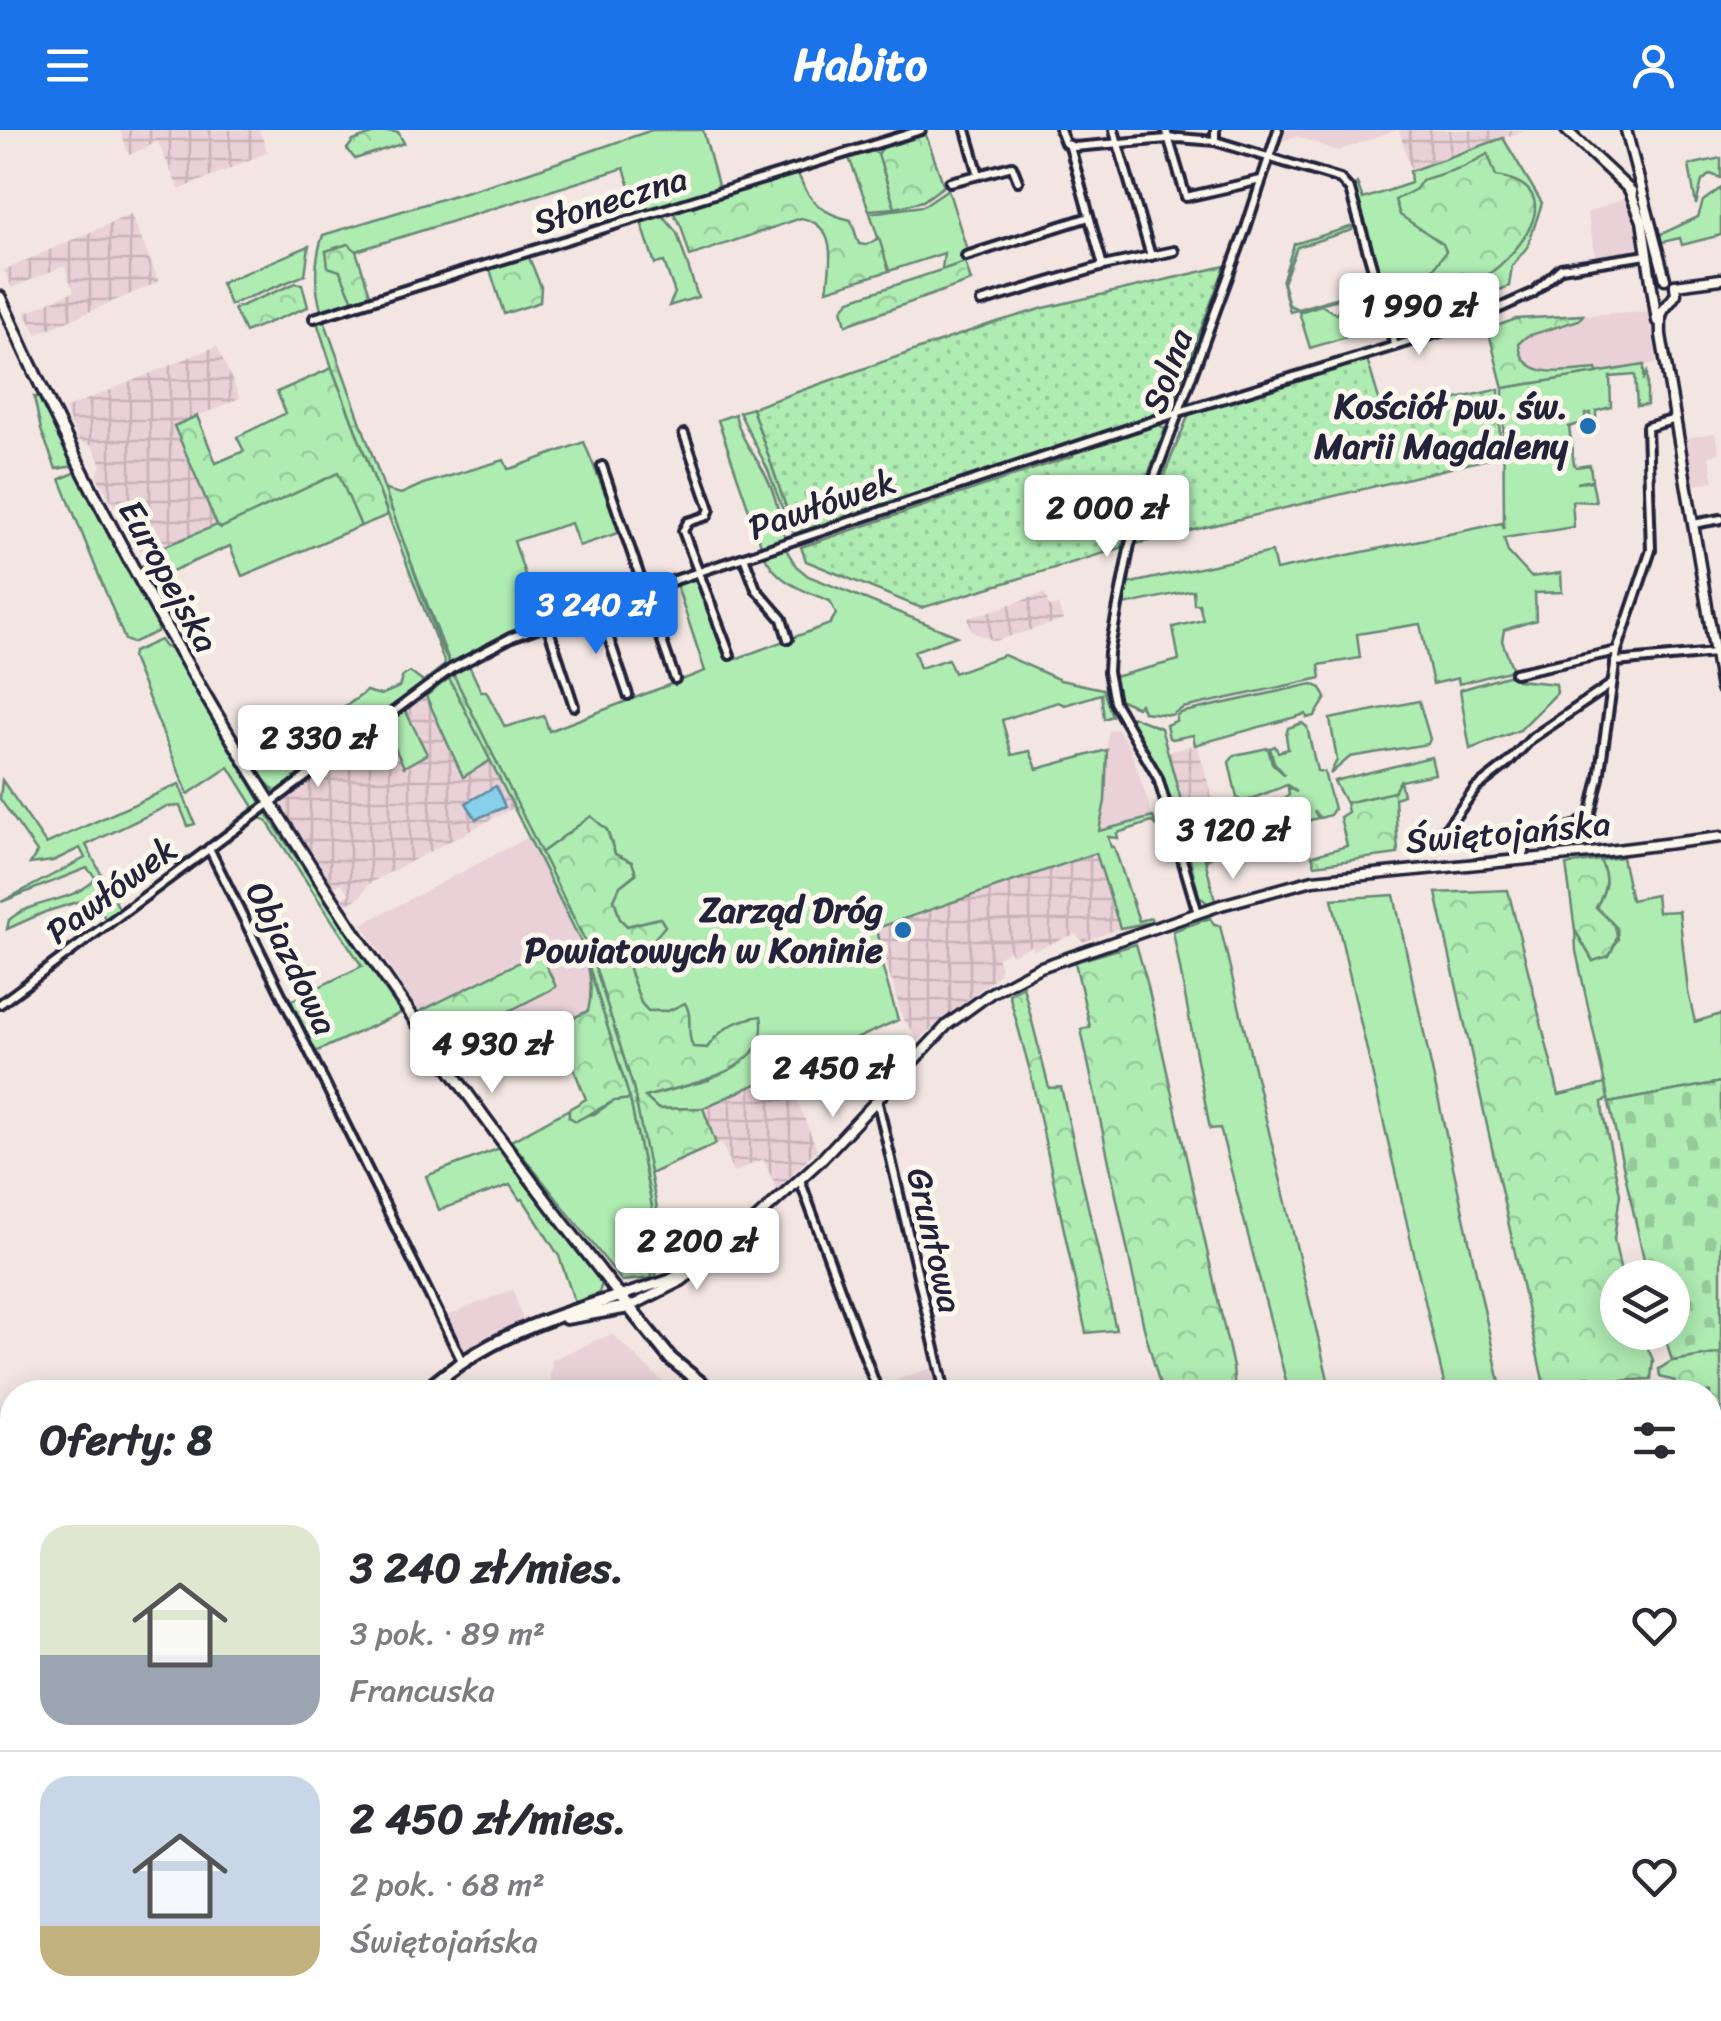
<!DOCTYPE html>
<html lang="pl">
<head>
<meta charset="utf-8">
<style>
	body { margin:0; font-family:Sriracha,sans-serif; background:#f7f7f7; color:#2b2b33; height:100vh; display:flex; flex-direction:column; font-size:38px; white-space:nowrap }
	* { box-sizing:border-box; margin:0 }
	p { font-size:32px; color:#7c7c81 }
	.icon { flex:none; width:55px; height:55px; fill:none; stroke:currentColor; stroke-width:2; stroke-linecap:round; stroke-linejoin:round }
	.map { position:relative; flex:1; overflow:hidden }
	.sheet { position:absolute; left:0px; top:1250px; width:1722px; height:642px; display:flex; flex-direction:column; background:#fff; border-radius:40px 40px 0 0; box-shadow:0 5px 25px #0003 }
	.sheet>* { flex:none }
	.fabs { position:absolute; left:1600px; top:1130px; display:grid; gap:20px }
	.fabs a { display:grid; place-items:center; width:90px; height:90px; border-radius:50%; background:#fff; box-shadow:0 5px 25px #0003; font-size:50px }
	.price { position:absolute; translate:-50% -85px; padding:0 22px; border-radius:10px; background:#fff; color:#222; font-size:32px; line-height:65px; filter:drop-shadow(0 2px 5px #0008) }
	.price::after { content:''; position:absolute; left:50%; top:60px; width:30px; height:22px; margin-left:-15px; background:inherit; clip-path:polygon(0 0,100% 0,50% 100%) }
	.price.current { background:#1a73e8; color:#fff }
	ul { padding:0; list-style:none }
	li { display:flex; align-items:center; gap:30px; height:250px; padding:0 40px }
	li+li { border-top:2px solid #e1e1e2 }
	li span { display:grid; place-items:center; flex:none; width:280px; height:200px; border-radius:30px; color:#555 }
	li>.icon { margin-inline-start:auto }
	span .icon { width:120px; height:120px; fill:#fffc; stroke-width:1 }
	li b { font-size:42px }
	h2 { display:flex; justify-content:space-between; align-items:center; height:120px; padding:0 40px; font-size:42px }
	header { display:flex; justify-content:space-between; align-items:center; height:130px; padding:0 40px; background:#1a73e8; color:#fff; font-size:45px; font-weight:700 }
	.map>svg:first-child { display:block }
</style>
</head>
<body>
<header><svg class="icon" aria-label="menu" viewBox="0 0 24 24"><path d="M4 6h16M4 12h16M4 18h16"/></svg>Habito<svg class="icon" aria-label="person" viewBox="0 0 24 24"><circle cx="12" cy="8" r="4"/><path d="M4 21q1-7 8-7t8 7"/></svg></header>
<div class="map">
<svg width="1721" height="1891" viewBox="0 0 1721 1891">
	<defs>
		<pattern id="industrial-grid" width="8" height="8" patternUnits="userSpaceOnUse" patternTransform="scale(2.5)"><rect width="8" height="8" fill="#e9d1d7"/><path d="M0 4h8M4 0v8" fill="none" stroke="#c8b3b9"/></pattern>
		<pattern id="forest-crowns" width="20" height="18" patternUnits="userSpaceOnUse" patternTransform="scale(2.5)"><rect width="20" height="18" fill="#afecb2"/><path d="M2 6a3 3 0 1 1 6 0M12 15a3 3 0 1 1 6 0" fill="none" stroke="#96ca9a"/></pattern>
		<pattern id="wetland-marsh" width="20" height="14" patternUnits="userSpaceOnUse" patternTransform="scale(2.5)"><rect width="20" height="14" fill="#afecb2"/><path d="M1 5h8M5 5V1M11 12h8M15 12V8" fill="none" stroke="#96ca9a"/></pattern>
		<pattern id="cemetery-stones" width="16" height="16" patternUnits="userSpaceOnUse" patternTransform="scale(2.5)"><rect width="16" height="16" fill="#afecb2"/><path d="M2 7V4a2 2 0 0 1 4 0v3zM10 15v-3a2 2 0 0 1 4 0v3z" fill="#96ca9a"/></pattern>
		<pattern id="garden-dots" width="8" height="8" patternUnits="userSpaceOnUse" patternTransform="scale(2.5)"><rect width="8" height="8" fill="#afecb2"/><path d="M2 2h.1M6 6h.1" fill="none" stroke="#96ca9a" stroke-width="1.8" stroke-linecap="round"/></pattern>
	</defs>
	<rect width="100%" height="100%" fill="#f3e6e2"/>
	<filter id="ink" filterUnits="userSpaceOnUse"><feTurbulence type="fractalNoise" baseFrequency=".01" numOctaves="2"/><feDisplacementMap in="SourceGraphic" scale="20" xChannelSelector="R" yChannelSelector="G"/><feConvolveMatrix kernelMatrix="1 2 1 2 8 2 1 2 1" color-interpolation-filters="sRGB"/></filter>
	<g filter="url(#ink)">
		<!-- built -->
		<g fill="#e9d1d7">
			<polygon points="1282,0 1397,0 1338,21 1296,6 1276,13"/>
			<polygon points="1624,68 1633,84 1640,121 1596,128 1587,83"/>
			<polygon points="1650,181 1657,234 1503,258 1500,253 1488,200 1516,189"/>
			<polygon points="1715,303 1720,323 1709,326 1714,351 1694,355 1686,308"/>
			<polygon points="1117,599 1129,615 1153,687 1099,702 1105,671 1108,601"/>
			<polygon points="529,707 582,814 590,840 591,867 588,881 472,934 457,908 556,857 539,822 419,882 362,794"/>
			<polygon points="513,1159 523,1191 461,1221 444,1187"/>
			<polygon points="612,1204 674,1262 543,1262 549,1259 552,1229"/>
			<polygon points="935,1237 939,1262 886,1262 878,1256"/>
		</g>
		<!-- industrial -->
		<g fill="url(#industrial-grid)">
			<polygon points="120,0 259,0 268,22 179,60 158,12 129,25"/>
			<polygon points="1399,0 1523,0 1523,1 1411,40"/>
			<polygon points="131,84 159,152 37,204 25,183 74,161 64,136 12,158 4,140"/>
			<polygon points="217,216 240,268 175,296 217,395 143,425 97,347 101,334 92,316 79,311 64,279"/>
			<polygon points="1045,463 1049,477 1058,475 1063,490 995,511 972,502 968,488"/>
			<polygon points="426,566 463,646 491,630 515,677 368,754 360,767 347,774 343,768 349,763 341,753 335,757 280,673 384,595 404,637 427,624 405,580"/>
			<polygon points="1197,614 1214,673 1184,682 1167,623"/>
			<polygon points="1273,669 1282,695 1278,692 1220,710 1214,686"/>
			<polygon points="1096,723 1120,798 1083,812 1076,804 1034,820 1032,816 1012,825 1009,820 997,828 1001,836 998,845 918,910 902,887 876,798"/>
			<polygon points="785,941 817,1019 777,1060 763,1029 733,1043 722,1013 716,1014 703,978"/>
		</g>
		<!-- grass -->
		<g fill="#afecb2" stroke="#688776" stroke-width="2.5">
			<path d="M652,0H703L719,59L639,85L624,38L356,121L348,114L326,122L340,141L354,173L322,183C314,157 314,131 323,105L527,43Z"/>
			<polygon points="1503,8 1542,73 1528,116 1512,136 1509,156 1476,170 1470,154 1395,178 1398,192 1392,194 1351,58 1357,53 1363,69 1411,53 1410,41"/>
			<polygon points="872,21 878,24 895,78 869,80 849,28"/>
			<polygon points="1721,28 1721,48 1710,44 1702,51 1696,75 1689,35"/>
			<polygon points="1721,58 1721,105 1682,115 1680,108 1658,113 1657,106 1698,87 1703,71"/>
			<polygon points="948,59 967,120 965,132 942,140 944,123 889,141 870,83 923,76"/>
			<polygon points="660,82 677,103 698,167 669,176 675,163 664,132 655,134 640,89"/>
			<polygon points="1353,96 1352,100 1297,117 1283,153 1289,175 1298,179 1368,158 1380,197 1310,218 1299,182 1321,175 1336,184 1346,167 1290,182 1282,152 1294,114"/>
			<polygon points="309,116 305,145 230,175 221,153"/>
			<polygon points="1644,235 1644,248 1647,243 1647,275 1637,276 1635,245 1610,247 1611,277 1596,281 1596,291 1591,291 1590,283 1585,284 1585,292 1569,297 1574,334 1576,337 1590,335 1592,350 1577,353 1592,351 1596,372 1572,371 1574,397 1504,408 1508,422 1531,447 1561,443 1562,462 1535,463 1536,490 1504,500 1502,511 1513,540 1459,554 1458,548 1433,554 1420,494 1357,504 1360,528 1319,535 1321,548 1183,578 1171,585 1143,582 1140,574 1137,577 1119,569 1114,547 1179,530 1173,497 1203,490 1199,474 1194,474 1193,460 1120,476 1123,457 1127,454 1272,422 1276,440 1502,393 1504,399 1503,258"/>
			<polygon points="34,267 40,268 74,336 56,339 41,300"/>
			<polygon points="752,278 795,403 790,399 768,340 739,282"/>
			<path d="M735,284C740,310 756,325 767,348C776,366 781,389 785,409L762,418L718,290Z"/>
			<polygon points="584,312 621,402 579,416 571,393 514,411 541,494 479,520 451,536 383,359 401,364 423,354 504,330 508,339 513,338"/>
			<polygon points="77,342 158,496 157,502 132,513 125,510 60,349"/>
			<polygon points="339,342 361,396 242,446 230,416 149,451 141,436 145,433 143,425 217,395 221,397"/>
			<path d="M784,416L796,436L808,446L957,506L914,521L920,538L948,529L954,543L1004,525L1060,550L1103,559L1112,586L1104,589L1101,564L1065,575L1058,572L1002,590L1012,625L1030,621L1037,639L1107,620L1105,671L1099,701L1153,687L1156,695L1152,692L1117,703L1118,708L1108,707L1111,717H1114L1139,791L1151,788L1152,792L1120,798L1096,723L877,798L880,814L876,815L898,890L703,978L658,979L645,967L709,950L714,909L707,918L693,917L689,908V893L668,881H648L641,873L628,839L665,796L660,788L627,796L620,789L614,769L620,756L636,744L615,724L607,700L591,687L541,723L453,544L467,531L481,561H486L505,597L544,586L549,601L705,541L676,453L705,444L733,524L738,528L830,494L836,484L830,471C802,460 775,452 763,422Z"/>
			<polygon points="160,510 165,517 171,519 273,693 401,883 313,923 288,872 362,836 266,690 260,688 216,720 211,710 254,677 229,637 188,664 132,528 133,522"/>
			<path d="M445,535L447,539L278,664L260,646L241,614C279,604 338,587 366,561L381,565L399,557L403,546L410,542L423,552Z"/>
			<polygon points="1514,544 1517,550 1556,554 1557,563 1520,600 1470,619 1460,560"/>
			<polygon points="449,548 491,630 463,647 426,566"/>
			<polygon points="1312,554 1321,558 1326,568 1315,586 1307,588 1306,584 1195,615 1193,605 1173,609 1169,608 1166,595 1176,591 1176,586 1180,583"/>
			<polygon points="1419,571 1430,609 1428,614 1350,627 1330,644 1337,630 1330,589"/>
			<polygon points="405,580 427,624 404,637 384,595"/>
			<polygon points="1133,587 1161,598 1184,681 1193,679 1215,771 1207,773 1199,766 1177,675 1173,675 1159,638 1128,590"/>
			<polygon points="1302,593 1307,597 1317,641 1324,642 1334,679 1330,685 1320,688 1314,681 1318,688 1297,694 1300,679 1295,694 1288,694 1281,670 1289,665 1288,658 1297,662 1287,655 1243,672 1237,668 1229,632 1235,625 1268,618 1272,633 1285,645 1274,632 1270,618 1275,616 1278,622 1288,619 1286,605 1288,598"/>
			<polygon points="1431,627 1435,644 1400,651 1394,662 1346,673 1334,651"/>
			<path d="M2,650L46,714L179,654L195,694L188,696L180,676L165,677L86,715L120,780L106,790L93,767L45,782L7,799L9,790C34,768 73,774 96,748L87,738L1,772L85,728L80,718L53,731L30,734L37,722L0,669Z"/>
			<path d="M1622,727L1631,770L1656,765L1658,782L1679,781L1688,862L1695,892L1721,884V952L1609,973L1576,821L1575,800L1593,831L1618,810L1617,798L1596,777C1606,760 1609,749 1600,730Z"/>
			<polygon points="1394,765 1502,1262 1446,1262 1332,769"/>
			<polygon points="1210,788 1214,795 1220,796 1331,1262 1289,1262 1220,998 1210,999 1173,801"/>
			<polygon points="630,969 652,1076 652,1148 622,1151 511,1011 569,979 569,987 594,984 614,971"/>
			<polygon points="500,1018 602,1153 599,1163 575,1173 559,1126 523,1069 520,1070 510,1055 439,1080 426,1046"/>
		</g>
		<!-- forest -->
		<g fill="url(#forest-crowns)" stroke="#688776" stroke-width="2.5">
			<polygon points="379,1 398,2 404,13 355,29 347,19 353,11"/>
			<polygon points="919,3 926,5 944,56 923,71 895,78 878,24 883,17"/>
			<path d="M1488,24L1496,46C1575,58 1516,131 1476,152C1463,159 1409,173 1394,172L1424,152L1446,121L1443,114L1400,85L1395,70L1416,59L1422,50L1463,37Z"/>
			<path d="M787,43L799,46C809,72 823,84 851,90L859,114L866,115L879,108L889,141L827,160C831,133 838,95 801,88L690,126L681,96L672,80Z"/>
			<polygon points="348,114 356,121 371,167 354,173 340,141 328,137 326,121"/>
			<polygon points="528,125 541,157 540,172 504,184 489,136"/>
			<polygon points="965,132 971,151 846,195 842,179 850,170"/>
			<polygon points="296,153 302,154 308,177 245,202 234,179"/>
			<path d="M1583,185L1579,190L1527,206L1519,213C1521,252 1569,241 1596,239L1597,243L1503,258L1488,199L1516,189Z"/>
			<polygon points="332,238 388,385 361,396 338,343 221,398 217,395 174,296 197,286 216,333 244,321 237,307 286,283 277,262"/>
			<polygon points="1400,651 1403,665 1395,668 1398,724 1315,735 1312,726 1347,716 1340,687 1348,682 1346,673 1394,662"/>
			<polygon points="1208,675 1220,722 1207,730 1193,679"/>
			<path d="M591,686L607,700L615,724L632,732L636,743L620,756L614,769L620,789L627,796L660,788L665,796L629,839L641,873L648,881H668L685,873C694,888 685,901 693,917L707,918C722,897 736,890 761,886C773,944 683,954 645,967L658,979L703,978L716,1014L650,1044L633,957L590,821L541,723Z"/>
			<path d="M1600,730C1609,749 1606,760 1596,777C1616,797 1624,799 1609,826L1593,831L1575,800L1566,735Z"/>
			<polygon points="1508,760 1559,965 1605,954 1608,969 1602,972 1603,984 1620,1064 1614,1109 1622,1147 1618,1148 1618,1202 1641,1203 1653,1230 1651,1249 1544,1255 1436,763"/>
			<path d="M582,814L630,969L614,971L576,991L569,987V979L586,969L568,925L566,891L588,881C594,857 589,837 582,814Z"/>
			<polygon points="1136,814 1147,852 1233,1237 1235,1261 1162,1262 1144,1198 1081,899 1090,897 1075,832"/>
			<polygon points="540,822 556,857 457,908 443,915 419,882"/>
			<polygon points="1023,856 1049,958 1061,957 1116,1200 1086,1203 1030,941 1009,864"/>
			<polygon points="1721,1223 1721,1297 1713,1304 1713,1313 1710,1312 1710,1262 1677,1262 1675,1251 1660,1247 1659,1239 1672,1231"/>
			<polygon points="1721,1359 1721,1455 1718,1441 1710,1443 1710,1361"/>
		</g>
		<!-- wetland -->
		<g fill="url(#wetland-marsh)" stroke="#688776" stroke-width="2.5">
			<polygon points="323,187 440,514 451,536 447,539 332,238 316,189"/>
			<polygon points="453,544 590,821 633,957 657,1078 656,1147 652,1148 652,1076 648,1056 630,969 582,814 449,548"/>
		</g>
		<!-- cemetery -->
		<polygon fill="url(#cemetery-stones)" stroke="#688776" stroke-width="2.5" points="1721,952 1721,1223 1672,1231 1664,1203 1672,1202 1672,1148 1648,1147 1609,973"/>
		<!-- garden -->
		<g fill="url(#garden-dots)" stroke="#688776" stroke-width="2.5">
			<polygon points="1225,136 1170,280 795,403 752,278 990,194 1044,178"/>
			<polygon points="1367,229 1384,286 1499,259 1500,326 1136,414 1189,284"/>
			<polygon points="1158,294 1165,299 1121,418 921,478 806,431 801,417 1073,326 1072,320"/>
			<polygon points="0,1677 12,1700 12,1880 255,1880 264,1891 0,1891"/>
		</g>
		<!-- water -->
		<polygon fill="#88cfe9" stroke="#5f8aa3" stroke-width="2.5" points="496,656 505,677 476,689 466,673"/>
		<g fill="none" stroke-linecap="round" stroke-linejoin="round">
			<defs>
				<g id="minor">
					<polyline points="1060,0 1065,13 1074,17 1179,8 1215,11 1340,49 1350,60 1395,216"/>
					<polyline points="1114,0 1151,126"/>
					<polyline points="1166,0 1186,67 1261,50"/>
					<polyline points="1215,0 1215,11"/>
					<polyline points="1070,17 1103,136"/>
					<polyline points="979,45 1012,36 1018,51"/>
					<polyline points="950,52 979,45 966,0"/>
					<polyline points="966,126 1089,87"/>
					<polyline points="981,172 1103,136 1174,121"/>
					<polyline points="314,188 921,0"/>
					<polyline points="684,304 710,379 707,386 688,392 683,401 730,525"/>
					<polyline points="602,336 675,549"/>
					<polyline points="1693,394 1721,389"/>
					<polyline points="744,427 756,459 782,489 788,509"/>
					<polyline points="598,476 628,565"/>
					<polyline points="547,494 574,576"/>
					<polyline points="1615,532 1715,523"/>
					<polyline points="1515,543 1617,521"/>
					<polyline points="1431,704 1446,699 1476,658 1507,634 1532,608 1610,555"/>
					<polyline points="209,718 462,1231"/>
					<polyline points="1523,729 1525,716 1550,702 1578,695 1591,682 1599,648 1617,521 1651,420 1647,297 1676,289"/>
					<polyline points="1198,783 1158,648 1114,572 1108,542 1109,523 1130,414 1246,98 1278,0"/>
					<polyline points="0,874 451,539 512,507 618,469 1179,282 1460,196 1533,163 1561,138 1647,125"/>
					<polyline points="877,969 945,1262"/>
					<polyline points="800,1050 878,1262"/>
					<polyline points="0,1433 12,1425"/>
					<polyline points="1710,1521 1721,1524"/>
					<polyline points="1710,1708 1721,1717"/>
					<polyline points="1710,1783 1721,1776"/>
					<polyline points="1710,1868 1721,1861"/>
					<polyline points="716,1880 733,1891"/>
					<polyline points="840,1880 854,1891"/>
					<polyline points="1097,1880 1101,1891"/>
					<polyline points="1203,1880 1208,1891"/>
					<polyline points="831,1891 840,1880"/>
					<polyline points="1287,1891 1298,1880"/>
					<polyline points="1370,1891 1385,1880"/>
					<polyline points="1675,1891 1692,1880"/>
				</g>
				<g id="tertiary">
					<polyline points="1566,0 1632,62"/>
					<polyline points="1626,0 1665,149"/>
					<polyline points="1629,59 1642,91 1657,191"/>
					<path d="M1675,155L1676,164C1662,185 1660,175 1661,205L1721,559"/>
					<polyline points="1675,155 1721,149"/>
					<polyline points="620,1166 669,1150 695,1136"/>
					<polyline points="629,1177 681,1151 734,1109 821,1030 947,895 991,863 1038,838 1221,775 1313,750 1600,722 1721,707"/>
				</g>
				<path id="secondary" d="M0,167C160,529 377,856 620,1166"/>
				<g id="primary">
					<polyline points="566,1188 629,1177"/>
					<path d="M424,1262C484,1209 544,1189 620,1166L671,1229L712,1262"/>
					<polyline points="1710,1347 1721,1350"/>
					<polyline points="0,1608 12,1599"/>
				</g>
			</defs>
			<!-- minor casing -->
			<use href="#minor" stroke="#22223b" stroke-width="14"/>
			<!-- tertiary casing -->
			<use href="#tertiary" stroke="#22223b" stroke-width="15"/>
			<!-- secondary casing -->
			<use href="#secondary" stroke="#22223b" stroke-width="16"/>
			<!-- primary casing -->
			<use href="#primary" stroke="#22223b" stroke-width="18"/>
			<!-- minor -->
			<use href="#minor" stroke="#fbf7ec" stroke-width="6"/>
			<!-- tertiary -->
			<use href="#tertiary" stroke="#fbf7ec" stroke-width="8"/>
			<!-- secondary -->
			<use href="#secondary" stroke="#fbf7ec" stroke-width="9"/>
			<!-- primary -->
			<use href="#primary" stroke="#fbf7ec" stroke-width="10"/>
		</g>
	</g>
	<!-- markers -->
	<g fill="#1f6fb2" stroke="#fbf7ec" stroke-width="4">
		<circle cx="1588" cy="296" r="10"/>
		<circle cx="903" cy="800" r="10"/>
	</g>
	<g text-anchor="middle" dominant-baseline="central" stroke-width="10" stroke-linejoin="round" paint-order="stroke">
		<!-- street labels -->
		<g font-size="35" fill="#22223b" stroke="#fbf7ec">
			<text transform="translate(610 70) rotate(-17)">Słoneczna</text>
			<text transform="translate(1167 241) rotate(-70)">Solna</text>
			<text transform="translate(822 374) rotate(-19)">Pawłówek</text>
			<text transform="translate(169 446) rotate(61)">Europejska</text>
			<text transform="translate(1508 702) rotate(-5)">Świętojańska</text>
			<text transform="translate(111 760) rotate(-37)">Pawłówek</text>
			<text transform="translate(292 828) rotate(64)">Objazdowa</text>
			<text transform="translate(935 1110) rotate(77)">Gruntowa</text>
		</g>
		<!-- poi labels -->
		<g font-size="35" font-weight="bold" fill="#22223b" stroke="#fbf7ec" text-anchor="end">
			<text x="1568" y="276">Kościół pw. św.<tspan x="1568" dy="40">Marii Magdaleny</tspan></text>
			<text x="883" y="780">Zarząd Dróg<tspan x="883" dy="40">Powiatowych w Koninie</tspan></text>
		</g>
	</g>
</svg>
<div class="fabs">
<a><svg class="icon" aria-label="layers" viewBox="0 0 24 24"><path d="M12 4l9 5-9 5-9-5zM3 14l9 5 9-5"/></svg></a>
</div>
<b class="price" style="left:1419px;top:228px">1 990 zł</b>
<b class="price" style="left:1107px;top:430px">2 000 zł</b>
<b class="price current" style="left:596px;top:527px">3 240 zł</b>
<b class="price" style="left:318px;top:660px">2 330 zł</b>
<b class="price" style="left:1233px;top:752px">3 120 zł</b>
<b class="price" style="left:492px;top:966px">4 930 zł</b>
<b class="price" style="left:833px;top:990px">2 450 zł</b>
<b class="price" style="left:697px;top:1163px">2 200 zł</b>
<section class="sheet">
<h2>Oferty: 8<svg class="icon" aria-label="filters" viewBox="0 0 24 24"><path d="M4 7h16M4 17h16"/><circle cx="9" cy="7" r="2"/><circle cx="15" cy="17" r="2"/></svg></h2>
<ul>
<li><span style="background:linear-gradient(#dfe7d0 65%,#9aa5b1 0)"><svg class="icon" aria-label="home" viewBox="0 0 24 24"><path d="M3 11l9-7 9 7M6 9v11h12V9"/></svg></span><div><b>3 240 zł/mies.</b><p>3 pok. · 89 m²</p><p>Francuska</p></div><svg class="icon" aria-label="heart" viewBox="0 0 24 24"><path d="M12 20l-8-8c-3-5 5-10 8-4 3-6 11-1 8 4z"/></svg></li>
<li><span style="background:linear-gradient(#c9d6e8 75%,#c2b280 0)"><svg class="icon" aria-label="home" viewBox="0 0 24 24"><path d="M3 11l9-7 9 7M6 9v11h12V9"/></svg></span><div><b>2 450 zł/mies.</b><p>2 pok. · 68 m²</p><p>Świętojańska</p></div><svg class="icon" aria-label="heart" viewBox="0 0 24 24"><path d="M12 20l-8-8c-3-5 5-10 8-4 3-6 11-1 8 4z"/></svg></li>
</ul>
</section>
</div>
</body>
</html>
